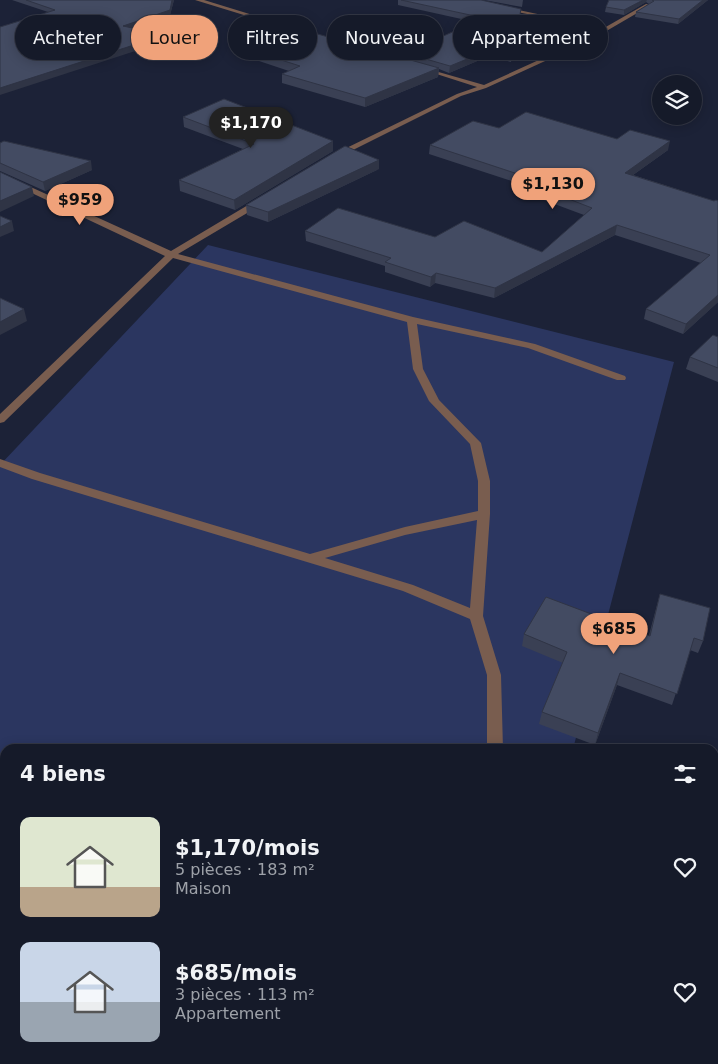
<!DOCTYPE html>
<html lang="fr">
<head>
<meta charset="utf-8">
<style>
	body { margin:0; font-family:"DejaVu Sans",sans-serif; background:#222735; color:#f1f3f6; height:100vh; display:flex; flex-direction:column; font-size:19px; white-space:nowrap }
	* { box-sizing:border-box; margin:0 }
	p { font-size:16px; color:#9da1a8 }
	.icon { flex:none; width:28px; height:28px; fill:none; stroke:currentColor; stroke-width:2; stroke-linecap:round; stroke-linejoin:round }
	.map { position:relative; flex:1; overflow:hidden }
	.sheet { position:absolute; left:0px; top:744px; width:719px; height:321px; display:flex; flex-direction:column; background:#151a29; border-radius:15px 15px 0 0; box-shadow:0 2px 12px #0003,0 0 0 1px #343846 }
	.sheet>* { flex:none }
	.banner { position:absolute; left:15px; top:15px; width:689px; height:45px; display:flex; gap:10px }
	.controls { position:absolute; left:652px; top:75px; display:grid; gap:10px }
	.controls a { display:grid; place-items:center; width:50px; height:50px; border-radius:50%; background:#151a29; box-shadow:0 2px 12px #0003,0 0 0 1px #343846; font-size:25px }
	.price { position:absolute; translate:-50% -42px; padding:0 11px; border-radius:18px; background:#f0a27a; color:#111; font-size:16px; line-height:32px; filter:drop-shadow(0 1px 2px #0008) }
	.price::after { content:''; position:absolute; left:50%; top:30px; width:15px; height:11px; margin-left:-8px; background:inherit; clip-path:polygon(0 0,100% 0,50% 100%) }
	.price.on { background:#222; color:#fff }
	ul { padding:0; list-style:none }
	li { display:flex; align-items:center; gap:15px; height:125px; padding:0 20px }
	li span { display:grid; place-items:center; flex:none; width:140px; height:100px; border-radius:10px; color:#555 }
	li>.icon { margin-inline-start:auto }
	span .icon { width:60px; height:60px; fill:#fffc; stroke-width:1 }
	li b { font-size:21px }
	h2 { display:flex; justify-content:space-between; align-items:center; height:60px; padding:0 20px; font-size:21px }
	.tag { padding:0 18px; border-radius:22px; background:#151a29; box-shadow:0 2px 12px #0003,0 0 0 1px #343846; font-size:18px; line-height:45px }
	.tag.on { background:#f0a27a; color:#111 }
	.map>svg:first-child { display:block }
</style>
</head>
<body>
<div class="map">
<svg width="718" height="1064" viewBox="0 0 718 1064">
	<rect width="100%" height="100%" fill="#1c2237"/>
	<!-- green -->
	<g fill="#2b3660">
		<polygon points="208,245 674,362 573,749 5,749 5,971 0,969 0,465"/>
		<polygon points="223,1060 491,1060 490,1064 233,1064"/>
	</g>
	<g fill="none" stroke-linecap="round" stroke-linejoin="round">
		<!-- street -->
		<g fill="#795d4f" fill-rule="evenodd">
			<polygon points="195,0 204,0 330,39 325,40"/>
			<path d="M646,4L651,5L591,40L486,88L461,96L337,158L330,156L457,94L477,87L421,69V67L484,85L585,39C564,18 532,16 504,9V7L561,19L580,27L590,36Z"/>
			<path d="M0,173L171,251L258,199H264V203L178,254L413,317L535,344L625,376L626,378L625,380H617L528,348L417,324L423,369L439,400L481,443L490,481V514L483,616L501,675L503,749H487V675L470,619L403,591L32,479L0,467V459L40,473L310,554L405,527L478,511V481L470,444L429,401L413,369L407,322L173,258L4,422L0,423V414L165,256L0,178ZM477,520L470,608L413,585L325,558L405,535Z"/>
			<polygon points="460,1060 480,1060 479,1064 459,1064"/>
		</g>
	</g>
	<!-- wall -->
	<g fill="#3a4054">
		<polygon points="12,0 174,0 170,15 134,29 165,35 166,41 48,12"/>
		<polygon points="398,0 481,0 520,15 511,62 489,56 449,73 439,69 438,77 365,107 282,83 282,74 289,71 259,61 259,53 405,59 405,53 475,22 398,5"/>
		<polygon points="484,0 523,0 522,7"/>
		<polygon points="609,0 708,0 678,24 635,17 636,12 649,4 646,2 624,15 605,12 606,7"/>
		<polygon points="183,117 333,151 235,210 180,191 179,180 243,149 184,127"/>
		<polygon points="499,128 617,139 668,150 633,175 714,201 718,302 683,334 644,319 646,309 701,263 615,235 494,298 435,283 430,287 385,272 385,266 306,241 305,231 435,237 542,252 584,215 541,199 542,191 429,154 430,145"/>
		<polygon points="0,143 92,170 45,191 0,171"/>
		<polygon points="379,169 268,222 247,215 246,205"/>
		<polygon points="718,337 718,382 686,369 690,357"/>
		<polygon points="660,594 703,641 698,653 690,650 672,705 617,685 595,745 539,724 542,712 563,663 522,646 524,634 649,635"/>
	</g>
	<!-- shaded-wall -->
	<g fill="#2f3445">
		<polygon points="172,0 174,0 170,15 124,32 123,26"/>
		<polygon points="643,0 647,0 646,2 624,15 624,10"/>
		<polygon points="703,0 708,0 678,24 679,19"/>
		<polygon points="165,35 166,41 0,95 0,88"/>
		<polygon points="489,50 489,56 449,73 450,66"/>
		<polygon points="439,68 438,77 365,107 365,98"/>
		<polygon points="333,141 333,151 235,210 234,200"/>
		<polygon points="670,141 668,150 623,182 625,173"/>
		<polygon points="379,160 379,169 268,222 268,212"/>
		<polygon points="91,161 92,170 45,191 43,182"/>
		<polygon points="32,187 34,196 0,212 0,201"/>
		<polygon points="12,221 14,231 0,237 0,227"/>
		<polygon points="617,225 615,235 494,298 495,288"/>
		<polygon points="436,273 435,283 430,287 431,277"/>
		<polygon points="718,295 718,302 683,334 686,324"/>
		<polygon points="24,309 27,321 0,335 0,322"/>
		<polygon points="620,673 617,685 595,745 598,733"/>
	</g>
	<!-- building -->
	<g fill="#434b62" stroke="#2f3445">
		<polygon points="26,0 172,0 170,10 123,26 165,35 0,88 0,27 55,10"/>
		<polygon points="401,0 481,0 521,9 512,55 489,50 450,66 405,53 484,18"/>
		<polygon points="609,0 643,0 624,10 606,7"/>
		<polygon points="652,0 703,0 679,19 636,12 654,1"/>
		<polygon points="314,33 439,68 365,98 282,74 300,66 259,53"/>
		<polygon points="224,99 333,141 234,200 179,180 254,144 183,117"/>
		<polygon points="526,112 617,139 630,130 670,141 625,173 714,201 716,200 718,201 718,295 686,324 646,309 710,255 617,225 495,288 436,273 431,277 385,262 391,258 305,231 338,208 435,237 464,221 542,252 592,208 543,189 551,185 430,145 473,121 499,128"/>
		<polygon points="4,141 91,161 43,182 0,163 0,143"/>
		<polygon points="345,146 379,160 268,212 246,205"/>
		<polygon points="0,172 32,187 0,201"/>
		<polygon points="0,216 12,221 0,227"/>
		<polygon points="0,298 24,309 0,322"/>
		<polygon points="713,335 718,337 718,368 690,357"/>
		<polygon points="660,594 710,608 703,641 694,638 677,694 620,673 598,733 542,712 567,652 524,634 546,597 650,636"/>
	</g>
</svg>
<div class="controls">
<a><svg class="icon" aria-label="layers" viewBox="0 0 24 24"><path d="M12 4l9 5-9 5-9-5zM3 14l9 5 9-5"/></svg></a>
</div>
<b class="price on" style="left:251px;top:149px">$1,170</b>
<b class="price" style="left:553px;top:210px">$1,130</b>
<b class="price" style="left:80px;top:226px">$959</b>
<b class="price" style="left:614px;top:655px">$685</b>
<div class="banner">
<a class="tag">Acheter</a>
<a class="tag on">Louer</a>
<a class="tag">Filtres</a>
<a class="tag">Nouveau</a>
<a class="tag">Appartement</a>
</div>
<section class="sheet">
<h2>4 biens<svg class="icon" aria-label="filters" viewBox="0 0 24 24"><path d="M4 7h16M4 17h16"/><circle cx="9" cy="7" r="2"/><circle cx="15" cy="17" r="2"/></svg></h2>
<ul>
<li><span style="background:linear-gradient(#dfe7d0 70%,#b9a48a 0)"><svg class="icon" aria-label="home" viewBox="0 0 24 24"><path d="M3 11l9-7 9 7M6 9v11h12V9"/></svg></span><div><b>$1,170/mois</b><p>5 pièces · 183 m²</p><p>Maison</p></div><svg class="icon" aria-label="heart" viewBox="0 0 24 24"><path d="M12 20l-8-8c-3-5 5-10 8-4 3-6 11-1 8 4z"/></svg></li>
<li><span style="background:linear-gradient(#c9d6e8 60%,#9aa5b1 0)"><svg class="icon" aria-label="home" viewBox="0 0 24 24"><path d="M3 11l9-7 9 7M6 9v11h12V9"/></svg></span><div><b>$685/mois</b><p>3 pièces · 113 m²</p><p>Appartement</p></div><svg class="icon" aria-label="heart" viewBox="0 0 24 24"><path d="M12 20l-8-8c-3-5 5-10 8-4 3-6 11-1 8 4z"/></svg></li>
</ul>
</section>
</div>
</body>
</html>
